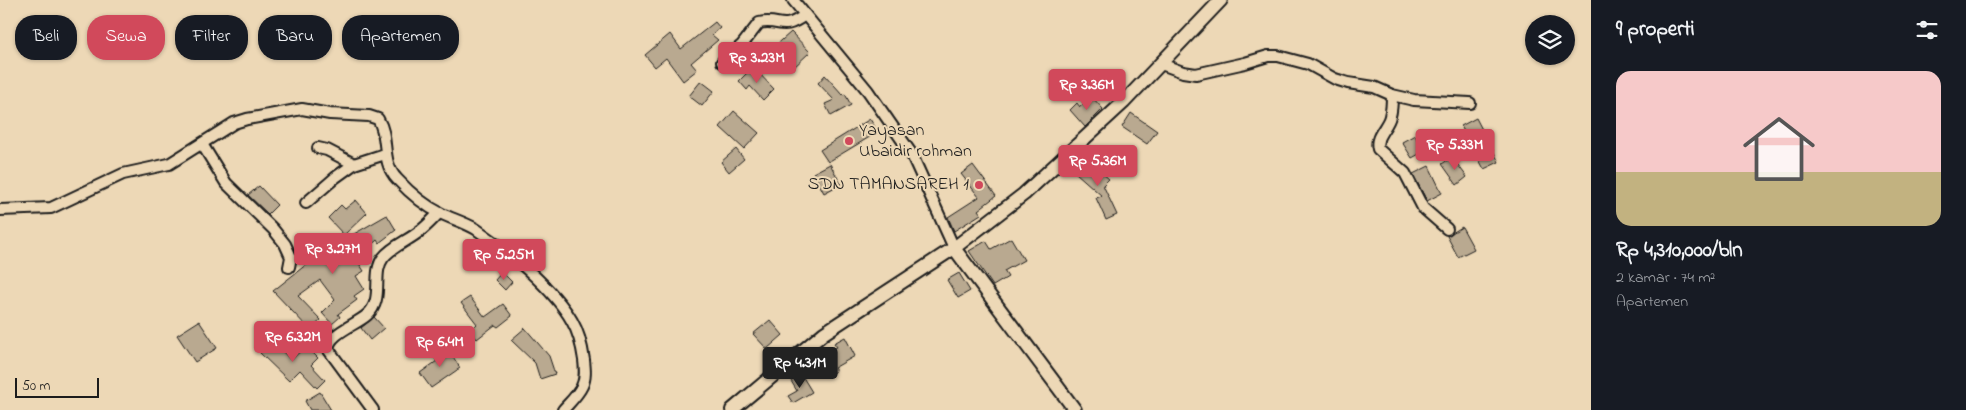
<!DOCTYPE html>
<html lang="id">
<head>
<meta charset="utf-8">
<style>
	body { margin:0; font-family:"Indie Flower",sans-serif; background:#242831; color:#f1f3f6; height:100vh; display:flex; flex-direction:column; font-size:19px; white-space:nowrap }
	* { box-sizing:border-box; margin:0 }
	p { font-size:16px; color:#9ea1a6 }
	.icon { flex:none; width:28px; height:28px; fill:none; stroke:currentColor; stroke-width:2; stroke-linecap:round; stroke-linejoin:round }
	.map { position:relative; flex:1; overflow:hidden }
	.sheet { display:flex; flex-direction:column; background:#171b24; width:375px }
	.sheet>* { flex:none }
	.top-card { position:absolute; left:15px; top:15px; width:475px; height:45px; display:flex; gap:10px }
	.tools { position:absolute; left:1525px; top:15px; display:grid; gap:10px }
	.tools a { display:grid; place-items:center; width:50px; height:50px; border-radius:50%; background:#171b24; box-shadow:0 1px 4px #0004; font-size:25px }
	.scale { position:absolute; left:15px; bottom:12px; width:84px; box-sizing:border-box; padding-left:5px; border:2px solid #1c1c1c; border-top:0; font-size:14px; line-height:18px; white-space:nowrap; color:#1c1c1c; -webkit-text-stroke:4px #edd8b6; paint-order:stroke }
	.price { position:absolute; translate:-50% -42px; padding:0 11px; border-radius:5px; background:#d1495b; color:#fff; font-size:16px; line-height:32px; filter:drop-shadow(0 1px 2px #0008) }
	.price::after { content:''; position:absolute; left:50%; top:30px; width:15px; height:11px; margin-left:-8px; background:inherit; clip-path:polygon(0 0,100% 0,50% 100%) }
	.price.current { background:#222; color:#fff }
	ul { padding:0; list-style:none }
	li { display:grid; align-content:center; gap:10px; height:265px; padding:0 25px }
	li+li { border-top:1px solid #363941 }
	li span { display:grid; place-items:center; height:155px; border-radius:15px; color:#555 }
	li>.icon { margin-inline-start:auto }
	span .icon { width:90px; height:90px; fill:#fffc; stroke-width:1 }
	li b { font-size:21px }
	h2 { display:flex; justify-content:space-between; align-items:center; height:60px; padding:0 25px; font-size:21px }
	.pill { padding:0 18px; border-radius:20px; background:#171b24; box-shadow:0 1px 4px #0004; font-size:18px; line-height:45px }
	.pill.current { background:#d1495b; color:#fff }
	main { display:flex; flex:1; min-height:0 }
	.map>svg:first-child { display:block }
</style>
</head>
<body>
<main>
<div class="map">
<svg width="1591" height="410" viewBox="0 0 1591 410">
	<rect width="100%" height="100%" fill="#edd8b6"/>
	<filter id="ink" filterUnits="userSpaceOnUse"><feTurbulence type="fractalNoise" baseFrequency=".02" numOctaves="2"/><feDisplacementMap in="SourceGraphic" scale="10" xChannelSelector="R" yChannelSelector="G"/><feConvolveMatrix kernelMatrix="1 2 1 2 8 2 1 2 1" color-interpolation-filters="sRGB"/></filter>
	<g filter="url(#ink)">
		<!-- building -->
		<g fill="#b9a990" stroke="#1c1c1c">
			<polygon points="715,22 720,28 712,35 718,40 691,63 697,70 683,81 666,58 655,67 645,55 670,34 681,49"/>
			<polygon points="791,32 810,52 792,69 773,48"/>
			<polygon points="753,67 774,89 763,100 750,86 747,90 739,81"/>
			<polygon points="825,75 843,95 845,94 851,105 831,116 825,104 834,100 818,83"/>
			<polygon points="701,81 714,91 702,106 689,96"/>
			<polygon points="1092,97 1103,109 1085,127 1070,110 1077,103 1080,107"/>
			<polygon points="734,111 759,133 744,149 720,127"/>
			<polygon points="1131,113 1157,131 1147,144 1122,127"/>
			<polygon points="1476,118 1499,162 1484,169 1461,126"/>
			<polygon points="870,119 878,132 828,162 820,150"/>
			<polygon points="1415,135 1423,152 1412,158 1402,142"/>
			<polygon points="736,149 744,159 729,172 721,162"/>
			<polygon points="1452,157 1467,177 1457,185 1442,164"/>
			<polygon points="1087,160 1109,179 1103,185 1117,215 1106,220 1096,198 1102,196 1076,173"/>
			<polygon points="830,164 841,184 824,193 813,173"/>
			<polygon points="973,165 996,196 978,210 981,214 954,231 948,217 979,197 961,174"/>
			<polygon points="1429,166 1442,193 1427,201 1413,174"/>
			<polygon points="259,186 277,205 268,214 248,195"/>
			<polygon points="356,200 367,213 344,235 328,218 341,205 345,209"/>
			<polygon points="387,215 396,230 379,243 377,240 356,259 364,271 356,276 364,289 354,296 357,300 338,314 340,317 332,324 322,313 335,300 320,280 298,296 321,320 310,330 273,291 322,252 326,258 350,242 347,238"/>
			<polygon points="1462,227 1474,249 1458,257 1447,236"/>
			<polygon points="1011,238 1024,260 1004,271 1008,277 993,286 969,251 986,241 991,249"/>
			<polygon points="502,272 512,282 505,290 495,280"/>
			<polygon points="959,273 970,291 958,298 947,280"/>
			<polygon points="470,297 485,317 503,304 512,316 498,327 495,325 477,339 470,331 477,324 461,303"/>
			<polygon points="374,317 384,328 370,340 361,328"/>
			<polygon points="770,320 783,335 767,349 753,334"/>
			<polygon points="199,321 217,348 195,362 177,335"/>
			<polygon points="525,328 549,356 555,374 540,379 535,363 511,340"/>
			<polygon points="845,337 855,356 834,368 836,371 825,376 816,356 837,347 834,343"/>
			<polygon points="272,341 291,360 306,346 318,358 311,365 325,380 317,388 300,370 289,381 260,353"/>
			<polygon points="447,347 460,368 431,388 420,373 437,361 434,356"/>
			<polygon points="801,374 812,392 793,403 788,396 797,391 791,381"/>
			<polygon points="320,392 331,410 310,410 305,401"/>
		</g>
		<g fill="none" stroke-linecap="round" stroke-linejoin="round">
			<defs>
				<g id="minor">
					<polyline points="793,0 868,91 911,153 954,248"/>
					<path d="M722,62L742,45L759,23C781,18 780,33 805,15"/>
					<polyline points="1161,64 1183,72 1196,74 1245,63 1268,56 1278,56 1308,64 1335,79 1348,83 1374,87 1392,95 1414,100 1470,103"/>
					<path d="M1392,95C1392,102 1392,109 1390,116C1388,127 1374,136 1378,149L1405,173L1423,208L1447,229"/>
					<polyline points="202,144 226,183 273,229 285,244 291,257 289,267"/>
					<polyline points="318,148 327,150 354,164"/>
					<polyline points="306,203 336,177 354,164 385,154"/>
					<path d="M0,210L51,208L123,174L169,164L234,123L247,119L302,109L330,114L369,116L378,119C390,139 380,161 397,179C409,192 425,206 442,214C453,219 466,223 476,229C507,250 554,289 572,321C579,333 582,346 584,360C585,369 586,378 582,386C578,395 569,403 563,410"/>
					<path d="M373,410L328,349C329,333 356,325 367,315C385,299 371,274 383,258C392,246 408,241 420,231C427,226 433,219 439,213"/>
				</g>
				<g id="tertiary">
					<polyline points="954,248 1075,410"/>
					<polyline points="732,410 824,333 954,248 1024,194 1124,102 1221,0"/>
				</g>
			</defs>
			<!-- minor casing -->
			<use href="#minor" stroke="#1c1c1c" stroke-width="14"/>
			<!-- tertiary casing -->
			<use href="#tertiary" stroke="#1c1c1c" stroke-width="16"/>
			<!-- minor -->
			<use href="#minor" stroke="#edd8b6" stroke-width="10"/>
			<!-- tertiary -->
			<use href="#tertiary" stroke="#edd8b6" stroke-width="12"/>
		</g>
	</g>
	<!-- markers -->
	<g fill="#d1495b" stroke="#edd8b6" stroke-width="2">
		<circle cx="849" cy="141" r="5"/>
		<circle cx="979" cy="185" r="5"/>
	</g>
	<g text-anchor="middle" dominant-baseline="central" stroke-width="4" stroke-linejoin="round" paint-order="stroke">
		<!-- poi labels -->
		<g font-size="18" fill="#1c1c1c" stroke="#edd8b6" text-anchor="start">
			<text x="859" y="131">Yayasan<tspan x="859" dy="21">Ubaidir rohman</tspan></text>
			<text x="969" y="185" text-anchor="end">SDN TAMANSAREH 1</text>
		</g>
	</g>
</svg>
<div class="tools">
<a><svg class="icon" aria-label="layers" viewBox="0 0 24 24"><path d="M12 4l9 5-9 5-9-5zM3 14l9 5 9-5"/></svg></a>
</div>
<div class="scale">50 m</div>
<b class="price" style="left:757px;top:84px">Rp 3.23M</b>
<b class="price" style="left:1087px;top:111px">Rp 3.36M</b>
<b class="price" style="left:1455px;top:171px">Rp 5.33M</b>
<b class="price" style="left:1098px;top:187px">Rp 5.36M</b>
<b class="price" style="left:333px;top:275px">Rp 3.27M</b>
<b class="price" style="left:504px;top:281px">Rp 5.25M</b>
<b class="price" style="left:293px;top:363px">Rp 6.32M</b>
<b class="price" style="left:440px;top:368px">Rp 6.4M</b>
<b class="price current" style="left:800px;top:389px">Rp 4.31M</b>
<div class="top-card">
<a class="pill">Beli</a>
<a class="pill current">Sewa</a>
<a class="pill">Filter</a>
<a class="pill">Baru</a>
<a class="pill">Apartemen</a>
</div>
</div>
<section class="sheet">
<h2>9 properti<svg class="icon" aria-label="filters" viewBox="0 0 24 24"><path d="M4 7h16M4 17h16"/><circle cx="9" cy="7" r="2"/><circle cx="15" cy="17" r="2"/></svg></h2>
<ul>
<li><span style="background:linear-gradient(#f6c9c9 65%,#c2b280 0)"><svg class="icon" aria-label="home" viewBox="0 0 24 24"><path d="M3 11l9-7 9 7M6 9v11h12V9"/></svg></span><div><b>Rp 4,310,000/bln</b><p>2 kamar · 74 m²</p><p>Apartemen</p></div></li>
</ul>
</section>
</main>
</body>
</html>
